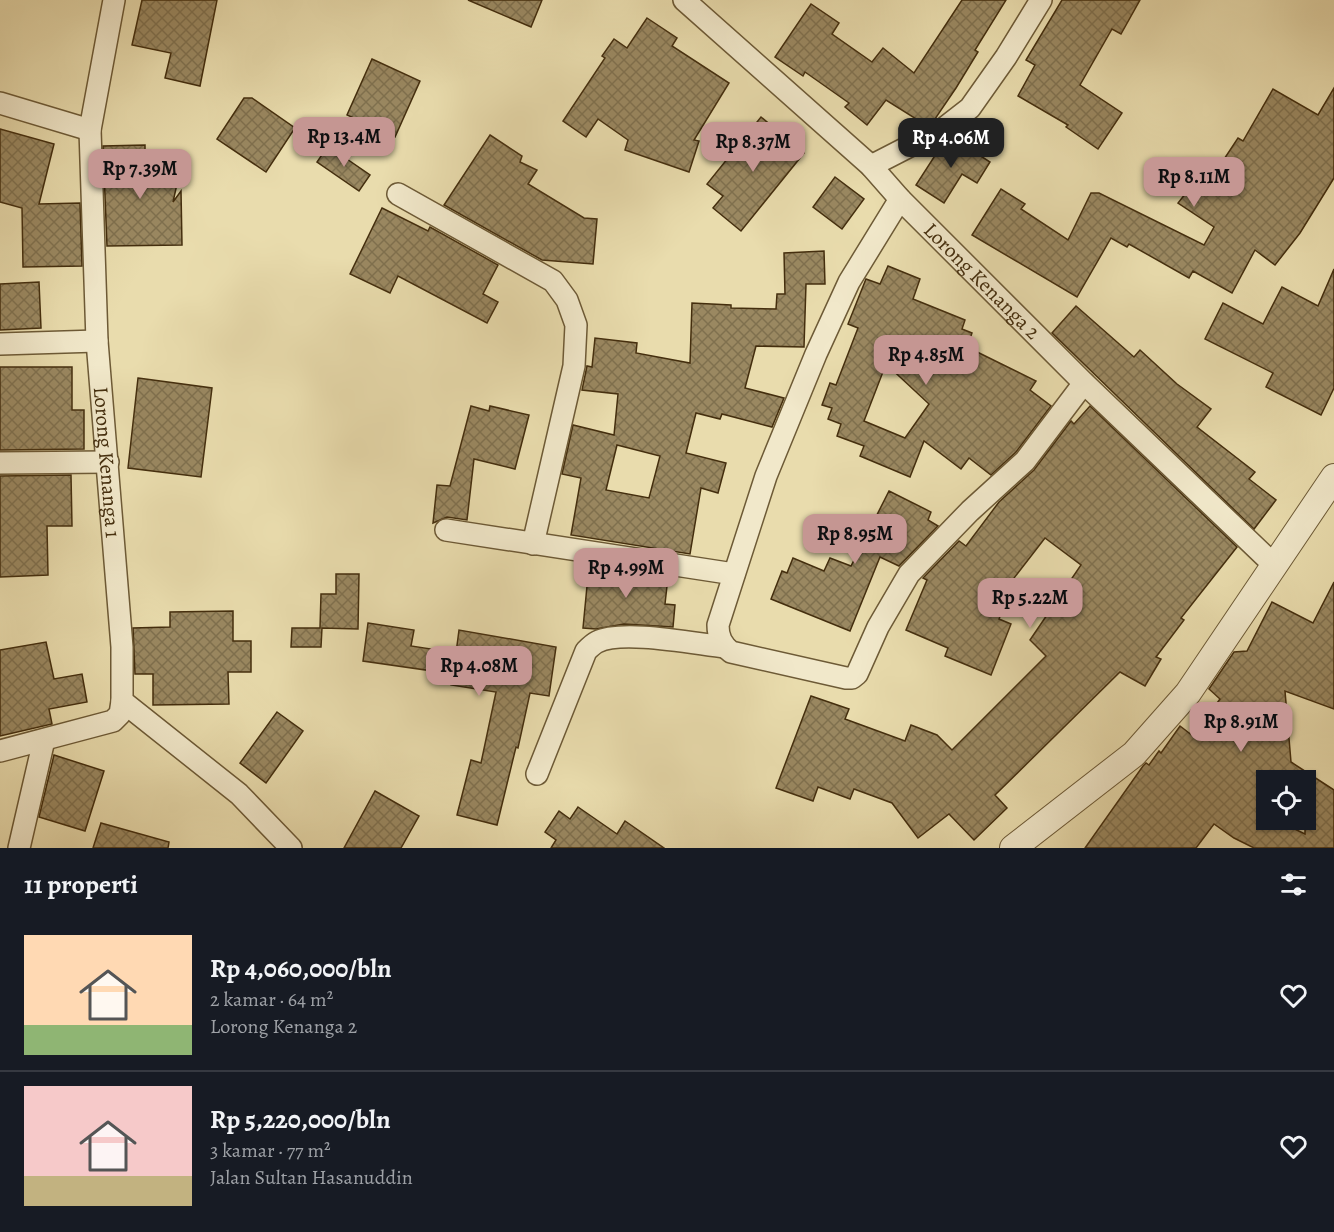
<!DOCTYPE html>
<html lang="id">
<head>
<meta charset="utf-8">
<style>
	body { margin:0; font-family:Alegreya,serif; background:#20242c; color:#f1f3f6; height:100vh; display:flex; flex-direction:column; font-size:22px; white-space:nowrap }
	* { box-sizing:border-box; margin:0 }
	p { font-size:20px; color:#9ea1a6 }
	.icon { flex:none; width:33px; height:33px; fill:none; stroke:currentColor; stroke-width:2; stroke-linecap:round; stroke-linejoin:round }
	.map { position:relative; height:848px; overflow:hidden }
	.drawer { display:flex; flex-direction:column; background:#171b24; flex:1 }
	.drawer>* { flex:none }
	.buttons { position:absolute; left:1256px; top:770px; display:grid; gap:12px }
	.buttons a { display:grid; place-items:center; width:60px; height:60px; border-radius:0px; background:#171b24; box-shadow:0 2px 4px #0004; font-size:30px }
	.price { position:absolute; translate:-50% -51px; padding:0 14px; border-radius:12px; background:#c59692; color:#111; font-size:20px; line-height:39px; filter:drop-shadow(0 2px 3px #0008) }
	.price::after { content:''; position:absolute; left:50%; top:36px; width:18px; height:14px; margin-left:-9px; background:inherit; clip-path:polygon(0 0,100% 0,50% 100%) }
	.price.on { background:#222; color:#fff }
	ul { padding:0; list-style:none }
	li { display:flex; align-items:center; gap:18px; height:150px; padding:0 24px }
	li+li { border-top:2px solid #363941 }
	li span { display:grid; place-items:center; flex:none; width:168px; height:120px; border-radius:0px; color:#555 }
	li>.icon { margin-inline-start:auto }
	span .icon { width:72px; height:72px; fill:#fffc; stroke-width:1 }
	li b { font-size:26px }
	h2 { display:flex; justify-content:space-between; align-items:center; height:72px; padding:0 24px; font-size:26px }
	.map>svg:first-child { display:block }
</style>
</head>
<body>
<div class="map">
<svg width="1334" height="848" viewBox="0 0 1334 848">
	<defs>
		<pattern id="building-cross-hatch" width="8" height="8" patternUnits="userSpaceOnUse" patternTransform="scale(1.5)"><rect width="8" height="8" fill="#9a8861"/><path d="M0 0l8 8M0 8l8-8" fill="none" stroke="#7f704e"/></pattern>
	</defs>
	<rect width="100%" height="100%" fill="#e9dcad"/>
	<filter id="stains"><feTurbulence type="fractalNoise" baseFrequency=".00333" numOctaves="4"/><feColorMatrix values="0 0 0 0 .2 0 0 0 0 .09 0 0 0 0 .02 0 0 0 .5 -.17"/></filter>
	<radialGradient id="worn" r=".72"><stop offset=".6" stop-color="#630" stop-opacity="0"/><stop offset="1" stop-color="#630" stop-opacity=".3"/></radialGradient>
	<!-- building -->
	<g fill="url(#building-cross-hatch)" stroke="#442e0e" stroke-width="1.5" fill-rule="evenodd">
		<polygon points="142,0 217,0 200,86 165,78 171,53 132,45"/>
		<polygon points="468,0 542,0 531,27"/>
		<polygon points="962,0 1006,0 975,50 978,52 956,88 935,119 924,124 886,100 867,125 845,107 849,103 805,72 803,76 775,57 811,4 839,23 832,34 872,62 883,48 914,73"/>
		<polygon points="1062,0 1140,0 1121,34 1112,29 1080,85 1122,113 1098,149 1066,127 1068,125 1018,96 1035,65 1026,60"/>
		<polygon points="647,18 677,38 672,46 729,83 694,140 699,141 689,172 625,150 628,140 598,119 586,137 563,121 605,58 602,56 614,39 627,48"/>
		<polygon points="372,59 420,81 395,137 347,115"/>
		<polygon points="1334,88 1334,178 1300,233 1275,265 1255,250 1232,293 1193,271 1189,278 1129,244 1127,247 1111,238 1077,297 972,235 1001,189 1025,204 1021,209 1068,240 1091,193 1099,193 1204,245 1214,227 1178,203 1200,175 1209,182 1238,138 1243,141 1273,89 1318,115"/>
		<polygon points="244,98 252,98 295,128 266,172 217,139"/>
		<polygon points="761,117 804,153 741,231 713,208 723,196 707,184"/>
		<polygon points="0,129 54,144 39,204 80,203 82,266 23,267 22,208 0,202"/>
		<polygon points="490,135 522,156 520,162 537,170 528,184 584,218 597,219 593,264 542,260 444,205"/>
		<polygon points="953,138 990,162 977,183 962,174 944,203 916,185 943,143"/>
		<polygon points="145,145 145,167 181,166 173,202 181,191 182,245 107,246 103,146"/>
		<polygon points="328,146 370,175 359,191 317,162"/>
		<polygon points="835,177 864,199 842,229 813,207"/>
		<polygon points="382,208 428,231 430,227 498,265 483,294 498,302 487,323 398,276 390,293 350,274"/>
		<path d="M824,251L825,284H806L804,347L756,346L745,388L784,398L772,427L722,414L720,419L696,413L686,453L726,463L718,493L701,488L690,554L571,535L581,478L562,474L573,425L614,435L618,394L582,390L587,366L592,367L595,338L637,343L636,353L690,363L692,303L731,305V308L776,309L777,294H785L784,253ZM617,445L660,456L649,498L606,490Z"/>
		<path d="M888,266L920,279L913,299L965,320L962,329L972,333L967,347L1036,381L1030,390L1051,406L1016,452L991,475L969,458L961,469L924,441L910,477L860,456L864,446L837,436L841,424L828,419L832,408L822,405L830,383L836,385L858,328L848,324L866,279L880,284ZM886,364L929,404L905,438L864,421Z"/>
		<polygon points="1334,269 1334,388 1321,415 1266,387 1273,373 1205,339 1223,303 1263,324 1282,287 1318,306"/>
		<polygon points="39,282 41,328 0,330 0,284"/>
		<polygon points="1076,306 1134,357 1140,350 1177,384 1211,409 1197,427 1255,472 1249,479 1276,500 1254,529 1052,333"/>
		<polygon points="0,367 72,367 72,410 84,410 84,449 0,450"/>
		<polygon points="138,378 212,388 201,477 128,468"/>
		<polygon points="471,406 489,411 490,406 529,415 515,469 474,459 467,520 447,517 433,523 437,485 450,486"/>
		<polygon points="1090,406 1237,547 1181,618 1184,620 1156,657 1161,659 1145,686 1120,672 995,795 1007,808 974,840 949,814 918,838 892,803 854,789 850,799 818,787 813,801 776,788 811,696 849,709 845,719 905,741 911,725 937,735 952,750 1046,656 1030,640 1081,565 1045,538 997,600 1006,603 999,619 1011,624 991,675 945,656 948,648 906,630 927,580 923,578 959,541 966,546 999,502 1034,470 1071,421 1074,424"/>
		<polygon points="71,475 72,526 47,526 48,575 0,577 0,476"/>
		<polygon points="889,491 931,512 928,520 938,526 899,566 880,557 850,631 771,599 782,571 787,573 793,558 824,571 830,558 851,566"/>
		<polygon points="589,565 668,577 665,604 675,605 673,627 624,624 596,629 583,628"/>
		<polygon points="336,574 359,574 358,629 322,628 321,647 291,647 292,628 320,628 321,594 336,594"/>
		<path d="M1334,582V709L1285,691L1291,762L1334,790V848H1254L1234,838L1214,824L1196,848H1085L1143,766L1146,763L1149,765L1159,751L1161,753L1180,726L1193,736L1220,699L1209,689L1234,652L1247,651L1272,602L1313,623ZM1266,780H1305V834L1274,819H1266Z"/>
		<polygon points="233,611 233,641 251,641 251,672 228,672 229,704 153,705 153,674 135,674 133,628 170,627 170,612"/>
		<polygon points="368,623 414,630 411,646 456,653 459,630 556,647 549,696 530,693 518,748 516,747 497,825 457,815 471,760 481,763 496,692 451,685 453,674 363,661"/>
		<polygon points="46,642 54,679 82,674 87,702 49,709 52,724 0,736 0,650"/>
		<polygon points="277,712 303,731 266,783 240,763"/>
		<polygon points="54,755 104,771 85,831 39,817"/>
		<polygon points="375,791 419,816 401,848 344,848"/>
		<polygon points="578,807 617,834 625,821 664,848 551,848 556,840 545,832 559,811 570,819"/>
		<polygon points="101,823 169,842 168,848 93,848"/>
	</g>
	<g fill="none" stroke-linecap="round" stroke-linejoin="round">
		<defs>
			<g id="minor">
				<path id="s1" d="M114,0L90,130L97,341L122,647V701L239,794L291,848"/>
				<path id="s2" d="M684,0L871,166L900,199L1084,383L1274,565"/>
				<polyline points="0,103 90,130"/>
				<polyline points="871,166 943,129 970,108 1006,57 1041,0"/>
				<polyline points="398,194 553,281 567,300 576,325 574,366 533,544"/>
				<path d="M900,199L849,282L816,354L766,476L718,625C718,637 722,645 731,652L846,678H852L857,674L878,627L909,574L970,511L1025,461L1084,383"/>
				<polyline points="0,344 97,341"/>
				<polyline points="0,463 108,462"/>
				<polyline points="446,530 734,574"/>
				<polyline points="0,751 113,721 120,714 122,701"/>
				<path d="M537,774L586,651C589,648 593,644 597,642C622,629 696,644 725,647"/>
				<polyline points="19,848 44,740"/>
			</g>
			<polyline id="tertiary" points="1013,848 1134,754 1188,693 1334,477"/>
		</defs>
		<!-- minor casing -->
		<use href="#minor" stroke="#6d5a36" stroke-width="24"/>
		<!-- tertiary casing -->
		<use href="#tertiary" stroke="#6d5a36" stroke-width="28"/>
		<!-- minor -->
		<use href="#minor" stroke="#f1e8ca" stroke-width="21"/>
		<!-- tertiary -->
		<use href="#tertiary" stroke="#f1e8ca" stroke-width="26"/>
	</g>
	<g text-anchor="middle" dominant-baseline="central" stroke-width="4.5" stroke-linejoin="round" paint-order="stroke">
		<!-- street labels -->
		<g font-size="21" fill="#442e0e" stroke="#f1e8ca">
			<text stroke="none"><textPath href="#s2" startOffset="410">Lorong Kenanga 2</textPath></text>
			<text stroke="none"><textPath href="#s1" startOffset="465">Lorong Kenanga 1</textPath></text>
		</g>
	</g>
	<rect width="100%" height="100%" filter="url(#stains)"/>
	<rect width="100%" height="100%" fill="url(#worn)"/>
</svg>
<div class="buttons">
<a><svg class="icon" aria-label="locate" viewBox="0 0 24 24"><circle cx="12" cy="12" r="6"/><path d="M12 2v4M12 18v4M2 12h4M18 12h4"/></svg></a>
</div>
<b class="price" style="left:344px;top:168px">Rp 13.4M</b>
<b class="price on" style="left:951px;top:169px">Rp 4.06M</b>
<b class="price" style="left:753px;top:173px">Rp 8.37M</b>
<b class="price" style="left:140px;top:200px">Rp 7.39M</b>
<b class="price" style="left:1194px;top:208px">Rp 8.11M</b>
<b class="price" style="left:926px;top:386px">Rp 4.85M</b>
<b class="price" style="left:855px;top:565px">Rp 8.95M</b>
<b class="price" style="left:626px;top:599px">Rp 4.99M</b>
<b class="price" style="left:1030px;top:629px">Rp 5.22M</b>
<b class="price" style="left:479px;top:697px">Rp 4.08M</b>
<b class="price" style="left:1241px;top:753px">Rp 8.91M</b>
</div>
<section class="drawer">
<h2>11 properti<svg class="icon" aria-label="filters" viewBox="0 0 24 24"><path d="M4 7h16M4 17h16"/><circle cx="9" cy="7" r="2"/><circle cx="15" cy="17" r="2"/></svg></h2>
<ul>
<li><span style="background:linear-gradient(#ffd9b3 75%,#8fb573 0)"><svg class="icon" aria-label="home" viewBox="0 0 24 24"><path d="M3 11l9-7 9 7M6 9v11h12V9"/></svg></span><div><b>Rp 4,060,000/bln</b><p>2 kamar · 64 m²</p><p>Lorong Kenanga 2</p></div><svg class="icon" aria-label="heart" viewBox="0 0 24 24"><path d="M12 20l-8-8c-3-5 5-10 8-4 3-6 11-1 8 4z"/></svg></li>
<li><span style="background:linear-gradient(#f6c9c9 75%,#c2b280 0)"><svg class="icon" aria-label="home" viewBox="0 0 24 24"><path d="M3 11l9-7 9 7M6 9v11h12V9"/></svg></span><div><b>Rp 5,220,000/bln</b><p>3 kamar · 77 m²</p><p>Jalan Sultan Hasanuddin</p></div><svg class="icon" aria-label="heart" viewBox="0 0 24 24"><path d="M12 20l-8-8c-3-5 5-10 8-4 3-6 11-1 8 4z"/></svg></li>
</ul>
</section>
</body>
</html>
